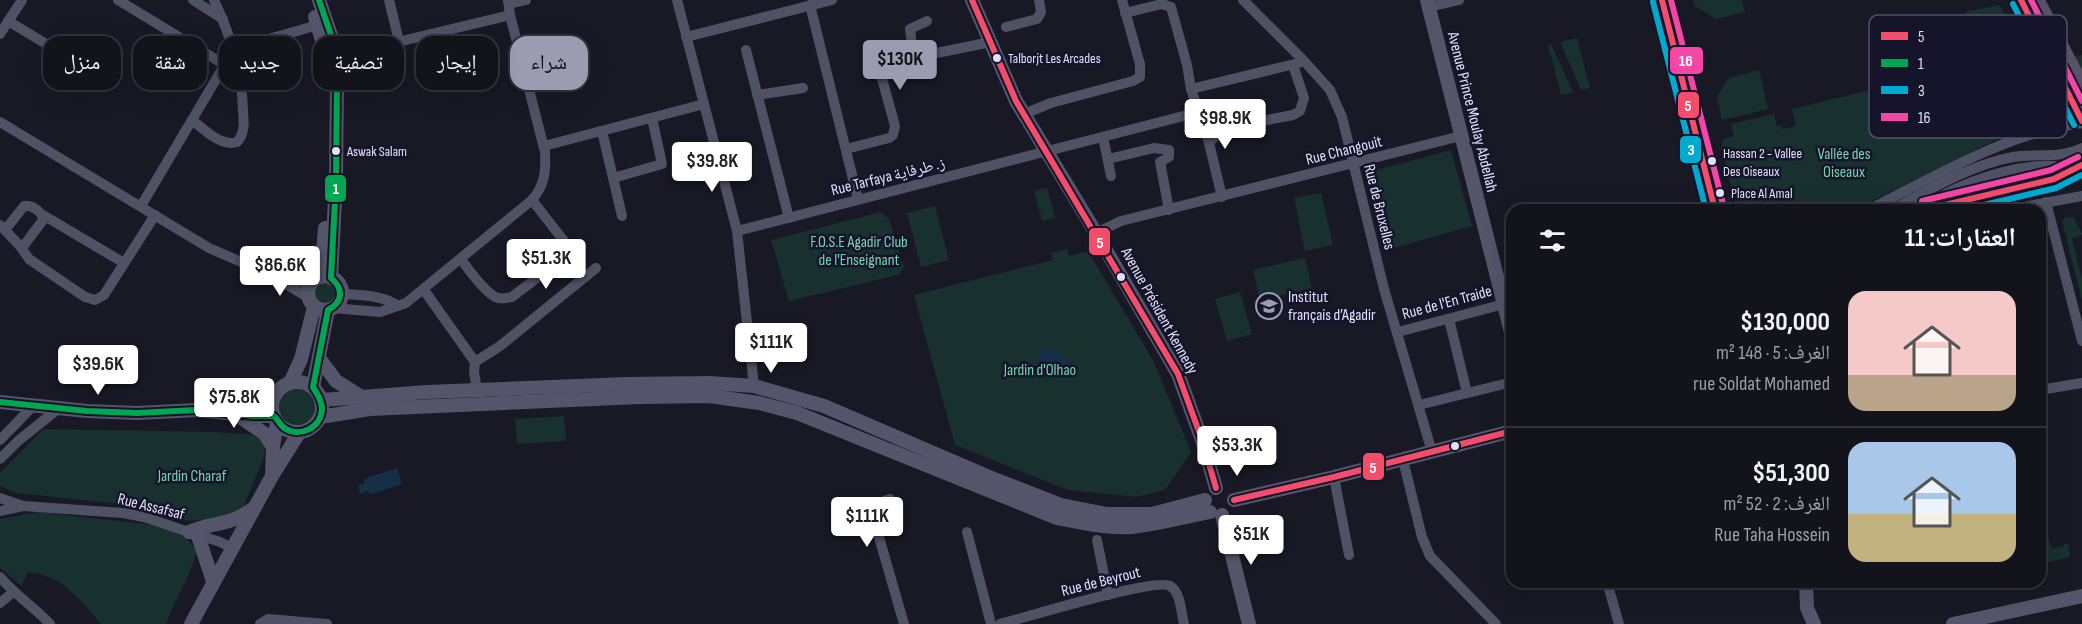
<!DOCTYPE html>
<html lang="ar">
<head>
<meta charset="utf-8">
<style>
	body { margin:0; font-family:"Sofia Sans Condensed","Noto Naskh Arabic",sans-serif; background:#1c1c25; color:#f1f3f6; direction:rtl; height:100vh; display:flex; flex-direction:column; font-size:22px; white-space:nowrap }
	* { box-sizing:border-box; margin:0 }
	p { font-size:20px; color:#9d9ea3 }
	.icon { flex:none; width:33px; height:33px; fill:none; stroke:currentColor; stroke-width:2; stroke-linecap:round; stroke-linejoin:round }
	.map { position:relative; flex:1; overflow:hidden; direction:ltr }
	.sheet { position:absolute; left:1506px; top:204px; width:540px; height:384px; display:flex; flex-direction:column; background:#13131c; border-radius:18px; box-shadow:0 6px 24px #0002,0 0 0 2px #32323b; direction:rtl }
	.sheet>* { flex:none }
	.top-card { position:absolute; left:18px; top:36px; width:570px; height:54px; direction:rtl; display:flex; gap:12px }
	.price { position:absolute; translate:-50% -51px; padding:0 14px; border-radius:6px; background:#fff; color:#222; font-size:20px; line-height:39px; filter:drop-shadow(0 2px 3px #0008) }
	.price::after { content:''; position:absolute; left:50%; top:36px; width:18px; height:14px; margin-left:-9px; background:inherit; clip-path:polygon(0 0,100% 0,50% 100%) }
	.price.on { background:#9b9bb1; color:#111 }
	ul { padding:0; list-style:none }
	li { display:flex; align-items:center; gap:18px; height:150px; padding:0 30px }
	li+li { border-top:2px solid #32323b }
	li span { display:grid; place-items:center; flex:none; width:168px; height:120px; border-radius:18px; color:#555 }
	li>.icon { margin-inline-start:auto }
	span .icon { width:72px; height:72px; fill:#fffc; stroke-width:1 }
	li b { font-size:26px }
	h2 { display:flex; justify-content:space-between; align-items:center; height:72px; padding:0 30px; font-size:26px }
	.chip { padding:0 21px; border-radius:18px; background:#13131c; box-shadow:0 6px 24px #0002,0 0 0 2px #32323b; font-size:21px; line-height:54px }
	.chip.on { background:#9b9bb1; color:#111 }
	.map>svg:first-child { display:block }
</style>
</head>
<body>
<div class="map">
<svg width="2082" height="624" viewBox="0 0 2082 624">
	<rect width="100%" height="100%" fill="#191925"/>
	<!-- green -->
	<g fill="#18302e">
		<polygon points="1693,0 1742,0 1745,12 1716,19 1695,6"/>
		<polygon points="2000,5 2019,43 2015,47 1977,58 1965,12"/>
		<polygon points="1577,38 1590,88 1581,90 1560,42"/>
		<polygon points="1551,44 1573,92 1561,95 1548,45"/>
		<polygon points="2082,55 2082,111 2064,114 2022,127 1854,210 1737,210 1721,147 1724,139 1734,136 1731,124 1774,114 1777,126 1781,125 1782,129 1796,126 1792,109 1970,66 1973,78"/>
		<polygon points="1759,70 1768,109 1722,120 1717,96 1729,78"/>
		<polygon points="1451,150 1472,226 1390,249 1369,172"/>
		<polygon points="1047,187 1055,218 1042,221 1034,191"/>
		<polygon points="1321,193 1333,245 1305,251 1294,198"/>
		<polygon points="935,206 949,260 921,267 907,213"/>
		<polygon points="881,212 889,219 904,268 898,275 789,301 771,240"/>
		<polygon points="2073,217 2082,233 2082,235 2072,238 2082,279 2082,300 2062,221 2065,218"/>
		<polygon points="1067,249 1069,256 1088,251 1154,362 1191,452 1165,490 1137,497 1068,490 955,445 914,295 1053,260 1051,253"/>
		<polygon points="1305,258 1312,288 1260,300 1253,270"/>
		<circle cx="324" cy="292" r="13"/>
		<polygon points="1240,292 1252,334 1227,341 1215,299"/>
		<circle cx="297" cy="407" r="20"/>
		<polygon points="564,416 566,441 517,444 515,419"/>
		<polygon points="43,429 215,432 257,435 265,446 264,457 244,506 232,514 218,519 188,521 122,504 16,493 0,486 0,473"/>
		<path d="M38,512L154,525L183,534L197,551C190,577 175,599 166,624H101C79,599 64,576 28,572L21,586L0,568V519Z"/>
		<polygon points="2047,524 2048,530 2046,531 2052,549 2064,546 2064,544 2068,543 2070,557 2040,564 2040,526"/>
	</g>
	<!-- water -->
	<g fill="#162f49">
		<path d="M1044,347C1056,350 1072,359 1074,372C1061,378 1043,363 1037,352L1040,348Z"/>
		<polygon points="397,468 402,484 369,495 368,491 360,494 358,485 365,483 364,479"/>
	</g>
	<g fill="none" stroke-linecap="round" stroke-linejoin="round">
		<!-- street -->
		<g stroke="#4f5165" stroke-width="10">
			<polyline points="118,0 225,65"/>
			<polyline points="193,0 223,19"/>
			<polyline points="389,0 399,41"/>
			<polyline points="677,0 737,231 754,386"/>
			<polyline points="1243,0 1305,62 1330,90 1342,117 1384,289 1432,452"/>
			<polyline points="509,4 526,0"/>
			<polyline points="810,5 858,199"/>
			<polyline points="1429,7 1459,0"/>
			<polyline points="1125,13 1162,4 1171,7 1187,65 1191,89 1209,143 1222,197"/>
			<polyline points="8,21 98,75 106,77"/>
			<polyline points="1006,27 1037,19 1041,12 1039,0"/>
			<polyline points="0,34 22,0"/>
			<polyline points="686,37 832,0"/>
			<polyline points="746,50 789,218"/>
			<polyline points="924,53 913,54 910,29 927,21"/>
			<polyline points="335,57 510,15"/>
			<polyline points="1191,89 1299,63"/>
			<polyline points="757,95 803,88"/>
			<polyline points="1024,114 1051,103 1133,81 1140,77 1140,64 1122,0"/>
			<path d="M192,120C205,130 221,147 237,142C245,134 244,122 243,111C242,71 231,36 214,0"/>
			<polyline points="0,122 209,248 269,274 285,275 310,285"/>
			<polyline points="602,131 622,216"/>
			<polyline points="1103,137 1111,176"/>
			<polyline points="1209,143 1219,132 1236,126 1293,115 1300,111 1304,98 1293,65"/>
			<polyline points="544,146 704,104"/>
			<polyline points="846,149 889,138 893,135 895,126 881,75 884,69 892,62 991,42"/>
			<polyline points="1108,159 1154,148 1169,150 1169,157 1160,162 1169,210"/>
			<polyline points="613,178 662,164 652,118"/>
			<polyline points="2046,202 2082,341"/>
			<polyline points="141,206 234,49 318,25"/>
			<path d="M1923,208C1958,182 2030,157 2073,169"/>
			<path d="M1868,210C1936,176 2006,133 2082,123"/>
			<path d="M1892,210C1929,190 1970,165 2013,157C2036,153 2060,159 2082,148"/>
			<polyline points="1924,210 2054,179 2082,165"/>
			<polyline points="2008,210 2082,196"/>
			<polyline points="43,215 124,263"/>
			<polyline points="0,225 20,246 29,259 85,297 95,300 104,295 155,215"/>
			<path d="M5,230L24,206C32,205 42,211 43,220L22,248"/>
			<polyline points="737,231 1199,112"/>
			<polyline points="1096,233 1121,221 1461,136"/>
			<path d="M461,259C467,268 487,295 498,298C503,299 508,298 512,297L564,257L567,251L564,241L532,200"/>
			<polyline points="269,274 309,298"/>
			<polyline points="424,290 475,362 500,346 596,268"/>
			<path d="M342,294C360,295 383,295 398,306"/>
			<path d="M332,308L380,312L406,303L532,200C545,185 546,171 545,152L510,15L508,0"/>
			<polyline points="1449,319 1467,393"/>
			<polyline points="1398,332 1504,304"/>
			<polyline points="475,362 474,372 477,389"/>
			<polyline points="2040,390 2082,383"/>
			<polyline points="1419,405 1508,383"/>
			<polyline points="0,440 33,406"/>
			<polyline points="0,459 18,441 58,409"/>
			<polyline points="1403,460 1422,537 1430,556 1496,624"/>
			<polyline points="1334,477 1349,555"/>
			<polyline points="0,498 23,506 123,513 144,517 189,532 199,539 208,538 220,542 232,548"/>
			<polyline points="890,499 870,506 904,624"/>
			<polyline points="0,511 23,506"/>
			<polyline points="967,532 991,624"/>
			<polyline points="1097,540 1108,595"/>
			<path d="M0,577C15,595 34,607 50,624"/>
			<polyline points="1607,582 1619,624"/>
			<polyline points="1941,582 1941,585"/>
			<polyline points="0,603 13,592"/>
			<polyline points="260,624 268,619 327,624"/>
			<path d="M1000,624C1024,618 1156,577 1170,586C1181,592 1181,613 1184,624"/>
		</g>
		<!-- secondary -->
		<g stroke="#54556a" stroke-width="14">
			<polyline points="319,0 332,38 337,81 336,180 331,278"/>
			<polyline points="972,0 1016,101 1096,233 1178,374 1202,440 1216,488"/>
			<polyline points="1427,0 1512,336"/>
			<polyline points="1662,0 1715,210"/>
			<polyline points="315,17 323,44 328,83"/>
			<circle cx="325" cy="293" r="17"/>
			<polyline points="321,277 325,228"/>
			<polyline points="319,358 336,381 360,396"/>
			<circle cx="297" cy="407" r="25"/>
			<polyline points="290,383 301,359 314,307"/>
			<polyline points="313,387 328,310"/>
			<polyline points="322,400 427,392 626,384 709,383 754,386 824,406 989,477 1061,505 1107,514 1152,514 1205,500"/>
			<polyline points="0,402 87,411 137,413 196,410 253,416 274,416"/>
			<polyline points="208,407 276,394"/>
			<polyline points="238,416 264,433 273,447"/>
			<path d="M320,417L370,409L640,397L709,396L759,403L797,413L1057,518C1081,522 1108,529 1132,527C1158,524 1184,517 1210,512"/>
			<polyline points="272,476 273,447 277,422"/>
			<polyline points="1234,500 1334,477 1512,431"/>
			<polyline points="1222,515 1249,624"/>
			<path d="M189,532C215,521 228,527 254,508"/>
			<polyline points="199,539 213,581"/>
			<polyline points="1806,582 1807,608 1814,624"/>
			<polyline points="191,624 272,476 299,433"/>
			<polyline points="1953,624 2082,596"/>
		</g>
		<!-- primary -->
		<g stroke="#575269" stroke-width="15">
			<polyline points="2021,0 2082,121"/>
			<polyline points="2037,0 2082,86"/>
		</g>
		<defs>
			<g id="bus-1">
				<polyline points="972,0 1016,101 1178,374 1202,440 1216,488"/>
				<polyline points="1662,0 1715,210"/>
				<polyline points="2021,0 2082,121"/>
				<polyline points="1924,210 2054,179 2082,165"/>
				<polyline points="1234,500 1334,477 1512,431"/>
			</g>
			<path id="bus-2" d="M0,402L87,411L137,413L196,410L253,416H274C277,419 280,424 283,427C299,439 321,428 322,409C322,400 317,394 313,387L328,310C343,302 344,289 331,278L336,180L337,81L332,38L319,0"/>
			<g id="bus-3">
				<polyline points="1653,2 1706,210"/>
				<polyline points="2013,4 2074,125"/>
				<polyline points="1963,210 2056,188 2082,175"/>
			</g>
			<g id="bus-4">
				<polyline points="1671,0 1724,208"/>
				<polyline points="2031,0 2082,101"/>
				<polyline points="1922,201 2051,170 2078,157"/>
			</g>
		</defs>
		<!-- bus-1 casing -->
		<use href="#bus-1" stroke="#15142a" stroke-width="10"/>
		<!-- bus-2 casing -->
		<use href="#bus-2" stroke="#15142a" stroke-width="10"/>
		<!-- bus-3 casing -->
		<use href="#bus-3" stroke="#15142a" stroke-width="10"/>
		<!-- bus-4 casing -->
		<use href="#bus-4" stroke="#15142a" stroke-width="10"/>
		<!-- bus-1 -->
		<use href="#bus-1" stroke="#f44d6c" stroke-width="6"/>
		<!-- bus-2 -->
		<use href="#bus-2" stroke="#00a651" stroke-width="6"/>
		<!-- bus-3 -->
		<use href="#bus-3" stroke="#00a9ce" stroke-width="6"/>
		<!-- bus-4 -->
		<use href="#bus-4" stroke="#f346a5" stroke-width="6"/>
	</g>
	<!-- icons -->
	<defs>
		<symbol id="university-ring" viewBox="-11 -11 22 22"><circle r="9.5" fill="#15142a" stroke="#9b9bb1" stroke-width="1.5"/><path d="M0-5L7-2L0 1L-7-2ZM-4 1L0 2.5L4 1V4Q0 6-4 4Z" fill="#9b9bb1"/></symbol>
	</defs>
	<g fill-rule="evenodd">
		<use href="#university-ring" x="1254" y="291" width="30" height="30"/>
	</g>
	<!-- markers -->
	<g fill="#e1e1fc" stroke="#15142a" stroke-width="2">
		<circle cx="997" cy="58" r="5"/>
		<circle cx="336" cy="151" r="5"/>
		<circle cx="1712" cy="161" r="5"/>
		<circle cx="1720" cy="193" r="5"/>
		<circle cx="1121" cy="277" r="5"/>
		<circle cx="1455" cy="446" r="5"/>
	</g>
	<g text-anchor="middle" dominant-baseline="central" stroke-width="5" stroke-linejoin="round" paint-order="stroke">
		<!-- bus labels -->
		<g font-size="14" fill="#e1e1fc" stroke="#15142a" text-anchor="start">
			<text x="1008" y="58">Talborjt Les Arcades</text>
			<text x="347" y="151">Aswak Salam</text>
			<text x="1723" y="153">Hassan 2 - Vallee<tspan x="1723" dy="18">Des Oiseaux</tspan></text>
			<text x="1731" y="193">Place Al Amal</text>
		</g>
		<!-- street labels -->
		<g font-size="16" fill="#e1e1fc" stroke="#15142a">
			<text transform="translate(1472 112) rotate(76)">Avenue Prince Moulay Abdellah</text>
			<text transform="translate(1344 151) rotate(-14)">Rue Changouit</text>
			<text transform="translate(888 177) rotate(-14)">Rue Tarfaya ز. طرفاية</text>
			<text transform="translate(1379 207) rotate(76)">Rue de Bruxelles</text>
			<text transform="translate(1447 303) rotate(-15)">Rue de l'En Traide</text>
			<text transform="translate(1159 311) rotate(61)">Avenue Président Kennedy</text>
			<text transform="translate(151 507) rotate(14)">Rue Assafsaf</text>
			<text transform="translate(1101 582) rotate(-14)">Rue de Beyrout</text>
		</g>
		<!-- park labels -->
		<g font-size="16" fill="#73d5b0" stroke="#15142a">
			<text x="1844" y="154">Vallée des<tspan x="1844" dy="18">Oiseaux</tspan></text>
			<text x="859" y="242">F.O.S.E Agadir Club<tspan x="859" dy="18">de l'Enseignant</tspan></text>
			<text x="1040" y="370">Jardin d'Olhao</text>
			<text x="192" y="476">Jardin Charaf</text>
		</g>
		<!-- poi labels -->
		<g font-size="16" fill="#e1e1fc" stroke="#15142a" text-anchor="start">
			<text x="1288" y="297">Institut<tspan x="1288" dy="18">français d’Agadir</tspan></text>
		</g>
	</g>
	<!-- legend -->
	<rect x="1869" y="15" width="198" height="123" rx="9" fill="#15142a" stroke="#525269" stroke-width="1.5"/>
	<rect x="1881" y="32" width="27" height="8" fill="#f44d6c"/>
	<rect x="1881" y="59" width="27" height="8" fill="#00a651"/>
	<rect x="1881" y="86" width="27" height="8" fill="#00a9ce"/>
	<rect x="1881" y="113" width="27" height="8" fill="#f346a5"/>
	<g font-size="16" fill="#e1e1fc">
		<text x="1918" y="42">5</text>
		<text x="1918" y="69">1</text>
		<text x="1918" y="96">3</text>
		<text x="1918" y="123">16</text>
	</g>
	<g stroke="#15142a" stroke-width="2">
		<rect x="1669" y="46" width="35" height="29" rx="6" fill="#f346a5"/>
		<rect x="1677" y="91" width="23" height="28" rx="6" fill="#f44d6c"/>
		<rect x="1679" y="135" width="23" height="29" rx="6" fill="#00a9ce"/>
		<rect x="324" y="174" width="23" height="29" rx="6" fill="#00a651"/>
		<rect x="1088" y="227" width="23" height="29" rx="6" fill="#f44d6c"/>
		<rect x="1362" y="452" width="23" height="29" rx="6" fill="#f44d6c"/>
	</g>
	<g font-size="16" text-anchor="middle" font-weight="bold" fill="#fff">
		<text x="1686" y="66">16</text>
		<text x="1688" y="111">5</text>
		<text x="1691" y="155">3</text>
		<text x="336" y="194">1</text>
		<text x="1100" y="248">5</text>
		<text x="1373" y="473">5</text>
	</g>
</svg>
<b class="price on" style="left:900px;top:91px">$130K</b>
<b class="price" style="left:1225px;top:150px">$98.9K</b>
<b class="price" style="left:712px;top:193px">$39.8K</b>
<b class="price" style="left:546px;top:290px">$51.3K</b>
<b class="price" style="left:280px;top:297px">$86.6K</b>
<b class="price" style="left:771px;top:374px">$111K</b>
<b class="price" style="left:98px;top:396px">$39.6K</b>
<b class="price" style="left:234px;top:429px">$75.8K</b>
<b class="price" style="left:1237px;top:477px">$53.3K</b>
<b class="price" style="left:867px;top:548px">$111K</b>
<b class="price" style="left:1251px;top:566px">$51K</b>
<div class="top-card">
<a class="chip on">شراء</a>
<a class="chip">إيجار</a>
<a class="chip">تصفية</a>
<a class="chip">جديد</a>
<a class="chip">شقة</a>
<a class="chip">منزل</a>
</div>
<section class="sheet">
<h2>العقارات: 11<svg class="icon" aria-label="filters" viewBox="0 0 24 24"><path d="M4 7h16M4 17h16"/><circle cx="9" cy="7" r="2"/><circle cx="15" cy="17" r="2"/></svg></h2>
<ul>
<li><span style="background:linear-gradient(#f6c9c9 70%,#b9a48a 0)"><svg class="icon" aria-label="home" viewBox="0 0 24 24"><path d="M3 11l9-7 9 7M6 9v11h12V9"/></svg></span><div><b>$130,000</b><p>الغرف: 5 · 148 m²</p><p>rue Soldat Mohamed</p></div></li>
<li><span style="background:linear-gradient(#a9c7e8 60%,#c2b280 0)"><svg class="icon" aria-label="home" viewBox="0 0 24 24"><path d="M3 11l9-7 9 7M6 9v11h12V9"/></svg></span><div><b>$51,300</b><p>الغرف: 2 · 52 m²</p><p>Rue Taha Hossein</p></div></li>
</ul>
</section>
</div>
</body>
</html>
